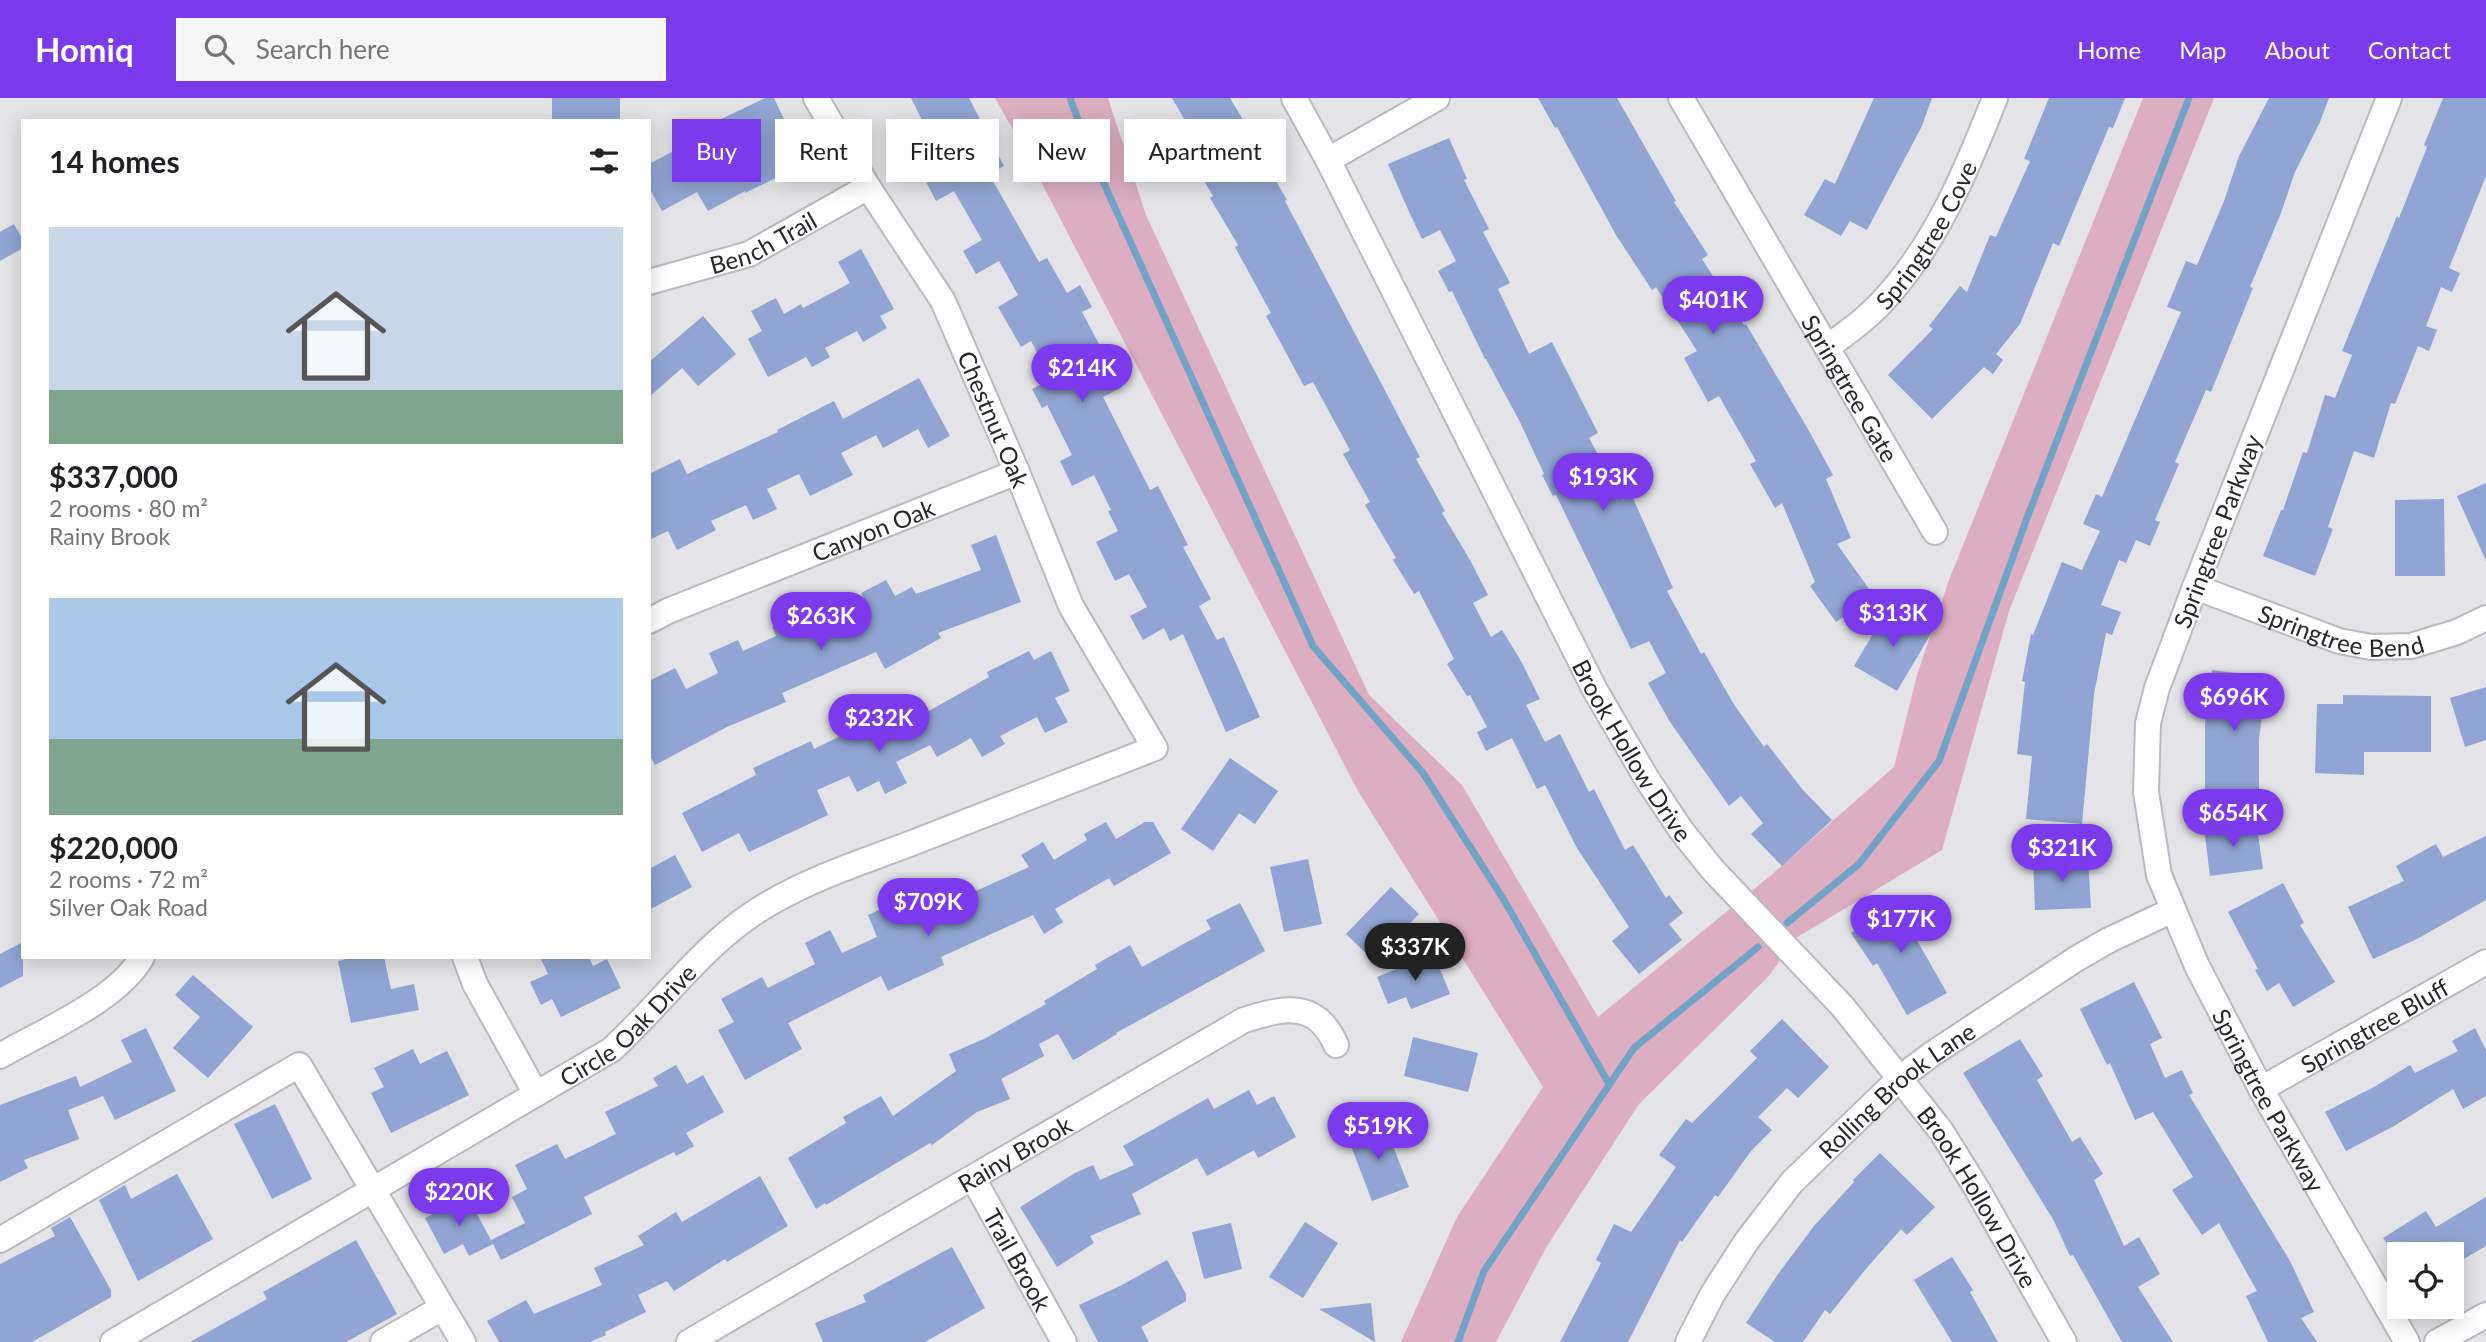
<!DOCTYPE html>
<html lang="en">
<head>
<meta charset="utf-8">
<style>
	body { margin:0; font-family:Lato,sans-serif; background:#f6f6f6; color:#202124; height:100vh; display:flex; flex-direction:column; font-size:26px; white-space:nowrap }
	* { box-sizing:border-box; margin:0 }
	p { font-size:23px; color:#757577 }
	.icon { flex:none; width:38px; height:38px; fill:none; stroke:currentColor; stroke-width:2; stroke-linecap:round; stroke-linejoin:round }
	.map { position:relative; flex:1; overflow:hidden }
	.drawer { position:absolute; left:21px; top:21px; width:630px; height:840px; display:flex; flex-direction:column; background:#fff; border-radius:0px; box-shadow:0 4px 18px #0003 }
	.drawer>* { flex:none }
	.banner { position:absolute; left:672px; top:21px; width:665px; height:63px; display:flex; gap:14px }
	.controls { position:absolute; left:2387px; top:1144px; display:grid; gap:14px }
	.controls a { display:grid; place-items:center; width:77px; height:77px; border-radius:0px; background:#fff; box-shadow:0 4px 18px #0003; font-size:35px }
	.price { position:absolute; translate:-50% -60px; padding:0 16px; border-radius:24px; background:#7c3aed; color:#fff; font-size:23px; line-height:46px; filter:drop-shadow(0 2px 4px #0008) }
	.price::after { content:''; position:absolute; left:50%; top:42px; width:21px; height:16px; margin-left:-10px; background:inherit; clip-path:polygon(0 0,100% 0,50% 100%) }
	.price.selected { background:#222; color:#fff }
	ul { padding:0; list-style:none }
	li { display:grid; align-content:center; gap:14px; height:371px; padding:0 28px }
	li span { display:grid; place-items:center; height:217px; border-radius:0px; color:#555 }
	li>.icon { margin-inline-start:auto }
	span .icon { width:126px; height:126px; fill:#fffc; stroke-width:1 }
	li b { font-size:30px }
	h2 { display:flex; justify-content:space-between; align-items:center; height:84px; padding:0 28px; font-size:30px }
	.pill { padding:0 24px; border-radius:0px; background:#fff; box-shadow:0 4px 18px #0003; font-size:24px; line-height:63px }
	.pill.selected { background:#7c3aed; color:#fff }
	header { display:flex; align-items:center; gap:42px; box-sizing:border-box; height:98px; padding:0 35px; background:#7c3aed; color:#fff }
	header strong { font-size:33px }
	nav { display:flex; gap:38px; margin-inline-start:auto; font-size:24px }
	.search { width:490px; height:63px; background:#f6f6f6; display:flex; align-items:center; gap:18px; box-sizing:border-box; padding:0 24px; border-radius:0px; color:#757577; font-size:26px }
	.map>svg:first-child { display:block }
</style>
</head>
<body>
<header>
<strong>Homiq</strong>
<div class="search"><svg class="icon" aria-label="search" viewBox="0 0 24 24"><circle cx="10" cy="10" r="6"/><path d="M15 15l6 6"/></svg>Search here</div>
<nav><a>Home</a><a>Map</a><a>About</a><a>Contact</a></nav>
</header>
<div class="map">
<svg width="2486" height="1244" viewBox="0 0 2486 1244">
	<rect width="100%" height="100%" fill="#e4e3e7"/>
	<!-- green -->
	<polygon fill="#ddaec1" points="995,0 1108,0 1146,117 1369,597 1462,687 1598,919 1770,778 1894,669 1917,577 1949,482 2143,0 2214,0 2009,513 1942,752 1796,840 1768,879 1639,1006 1547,1148 1496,1244 1401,1244 1457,1119 1543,989 1358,693 1026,55"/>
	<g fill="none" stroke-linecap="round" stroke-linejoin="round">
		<!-- stream -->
		<g stroke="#72a2c4" stroke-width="7">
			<polyline points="1070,0 1092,59 1313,548 1423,675 1504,802 1609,986"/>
			<polyline points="1787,825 1859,766 1939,663 2027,420 2189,0"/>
			<polyline points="1458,1244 1484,1173 1634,950 1758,849"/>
		</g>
	</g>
	<!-- building -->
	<g fill="#91a4d3">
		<rect x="552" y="0" width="68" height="21"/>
		<polygon points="765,0 774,0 794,42 781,49 792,72 745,95 745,93 708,113 697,94 662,113 649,90 649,66 714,32 711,26"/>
		<polygon points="911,0 969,0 1004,68 989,76 1039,164 1047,160 1067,195 1080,187 1092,209 1082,214 1122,289 1103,299 1150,392 1158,388 1188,447 1183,449 1211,501 1199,508 1217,542 1224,539 1260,619 1226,634 1183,536 1170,543 1164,530 1143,542 1130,518 1147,509 1129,476 1115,483 1096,444 1118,433 1108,413 1111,412 1094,377 1072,388 1060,363 1072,357 1047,307 1042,310 1032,291 1051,281 1031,243 1021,249 998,209 1018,197 999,163 976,176 963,153 982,142 954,93 936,103 916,65 938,54"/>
		<polygon points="1172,0 1230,0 1261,52 1259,53 1287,102 1285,103 1420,359 1416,361 1445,413 1442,415 1470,462 1488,497 1473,505 1491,539 1502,532 1521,563 1540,601 1526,607 1545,644 1560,636 1589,694 1594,691 1625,752 1633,747 1666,800 1669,797 1683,815 1669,826 1682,842 1639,876 1612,843 1629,829 1577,750 1545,687 1537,691 1512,640 1486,653 1477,634 1487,629 1470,597 1467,598 1447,566 1454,561 1419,493 1414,496 1393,462 1396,460 1365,407 1370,404 1343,356 1350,352 1313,284 1304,288 1266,218 1271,215 1235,149 1238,147 1210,100 1213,98 1183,47 1195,40"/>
		<polygon points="1538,0 1617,0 1676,103 1674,104 1708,157 1702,161 1744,227 1746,226 1809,333 1833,377 1826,381 1851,440 1837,446 1874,498 1836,524 1810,488 1815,484 1782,405 1775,410 1750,366 1756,363 1719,298 1708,304 1684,260 1697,253 1656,189 1652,192 1616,137 1557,29 1555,30"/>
		<polygon points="1874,0 1932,0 1922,28 1867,132 1850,123 1841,138 1804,117 1825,81 1835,86"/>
		<polygon points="2049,0 2125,0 2113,30 2109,29 2059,148 2053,145 2020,226 1996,256 2003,262 1993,276 1984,269 1932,321 1888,277 1933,231 1929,228 1960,188 1967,194 1990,137 1996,139 2030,63 2024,61"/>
		<polygon points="2269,0 2329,0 2320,24 2295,74 2281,115 2250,189 2253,190 2211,294 2206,292 2175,364 2179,366 2155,422 2160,424 2150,448 2136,442 2126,465 2119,462 2101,507 2121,514 2112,537 2106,535 2094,596 2082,726 2026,721 2032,658 2017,656 2025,584 2022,583 2031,536 2033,537 2062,464 2082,472 2100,433 2083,426 2096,396 2102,399 2181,214 2167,209 2186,163 2197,167 2224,103 2239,58"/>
		<polygon points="2443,0 2486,0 2486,78 2449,170 2460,175 2452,194 2441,189 2426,228 2437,232 2429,253 2418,248 2395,306 2391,305 2374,360 2354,353 2328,429 2333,431 2315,478 2263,458 2281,412 2283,412 2303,354 2307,355 2325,297 2335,300 2352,257 2342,253 2397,118 2399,120 2427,49 2424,47"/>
		<polygon points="1449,40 1467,81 1464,82 1489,131 1483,134 1510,185 1498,191 1529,256 1552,244 1598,335 1589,340 1623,402 1632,398 1673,490 1667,493 1701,556 1704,554 1733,605 1764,649 1767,646 1803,692 1832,722 1782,768 1751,736 1763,725 1741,698 1729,708 1670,624 1648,585 1666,575 1649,543 1631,551 1556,397 1553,398 1542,377 1544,376 1520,324 1486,261 1485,261 1452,193 1449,194 1438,173 1456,163 1440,132 1422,141 1410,116 1388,66"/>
		<polygon points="14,126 23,142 23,150 0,163 0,134"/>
		<polygon points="861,151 894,211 880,218 887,230 863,244 857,233 825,250 830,259 812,269 806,259 768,279 748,241 762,233 751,213 776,200 784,216 801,206 803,210 850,185 838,164"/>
		<polygon points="703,218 736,256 698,288 682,270 649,299 649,264"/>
		<polygon points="919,280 950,338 928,350 918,331 883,350 876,337 841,355 853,377 810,398 799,376 767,391 777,411 753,422 746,407 711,423 716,432 677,452 668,433 649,442 649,376 680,361 687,376 778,334 777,332 834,303 843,321"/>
		<polygon points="2486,385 2486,463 2457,398"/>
		<polygon points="2444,401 2445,478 2395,478 2395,402"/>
		<polygon points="996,437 1021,504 938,535 941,540 885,571 876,554 782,595 786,604 727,629 655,667 649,656 649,583 675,570 686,591 718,575 709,555 738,542 743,553 776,538 772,529 794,519 801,535 867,506 861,495 886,482 895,498 912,489 916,496 981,472 971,447"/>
		<polygon points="1889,509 1932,534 1897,593 1854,568"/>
		<polygon points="1029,553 1034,562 1051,553 1070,593 1055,600 1068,624 1045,635 1037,619 1000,638 1005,646 982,659 971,640 937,659 930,647 896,664 907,685 885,696 879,683 857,694 849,678 817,692 828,717 749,754 739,735 702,754 682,715 756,677 753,670 811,643 814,651 889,614 897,631 989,579 987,574"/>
		<polygon points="2212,572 2267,579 2259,641 2259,695 2205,695 2205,626"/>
		<polygon points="2486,589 2486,642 2465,649 2450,600"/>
		<polygon points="2343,597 2431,598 2431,654 2364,654 2364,677 2315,675 2317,606 2343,606"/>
		<polygon points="1230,660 1278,693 1255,726 1239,715 1213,753 1181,731"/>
		<polygon points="2256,723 2263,771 2210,778 2204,730"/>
		<polygon points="1106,724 1116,741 1145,724 1153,724 1171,755 1114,788 1109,780 1055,811 1063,824 1044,836 1033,817 941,859 944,867 888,893 881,878 788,925 802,951 745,982 718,932 734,924 721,901 762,879 768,890 815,866 805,845 830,832 842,855 877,839 868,817 895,805 901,820 934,805 928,793 950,783 958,801 1029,769 1021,757 1043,744 1054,762 1087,742 1084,736"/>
		<polygon points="2486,738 2486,802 2417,841 2373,861 2348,809 2404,783 2396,768 2436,746 2443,759"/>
		<polygon points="675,757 692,789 649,812 649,771"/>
		<polygon points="2088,760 2091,810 2035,812 2033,762"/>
		<polygon points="1308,761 1322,826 1284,834 1270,769"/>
		<polygon points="2283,785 2304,825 2300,827 2335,884 2293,909 2279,885 2267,893 2255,872 2258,871 2228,814"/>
		<polygon points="1391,789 1419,816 1374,863 1346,836"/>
		<polygon points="1905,799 1927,831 1915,839 1947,895 1907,917 1877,865 1873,868 1851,835"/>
		<polygon points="1240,805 1265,853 1116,935 1117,936 1079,959 1073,962 1058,936 1039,946 1044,958 1001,981 1010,1001 977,1014 932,1047 930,1045 826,1107 825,1105 816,1111 788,1060 846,1025 843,1019 881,998 893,1018 956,973 949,956 986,940 1046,906 1044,903 1097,871 1095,867 1130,847 1142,869 1211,831 1206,822"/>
		<polygon points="23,844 23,878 0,890 0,856"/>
		<polygon points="1434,856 1450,896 1411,911 1406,899 1388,906 1377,879"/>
		<polygon points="354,859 384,859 391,891 414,886 419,912 351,925 338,863"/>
		<polygon points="540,859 589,859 593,868 607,861 621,890 561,919 552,901 541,907 530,884 548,876"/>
		<polygon points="193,877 253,929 208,980 173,950 200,919 175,897"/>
		<polygon points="2134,884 2162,940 2150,946 2165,980 2182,972 2193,995 2189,997 2290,1163 2314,1214 2301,1220 2317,1244 2268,1244 2246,1198 2257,1193 2219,1125 2202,1137 2172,1092 2193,1079 2153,1014 2135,1022 2110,965 2107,967 2080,911"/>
		<polygon points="1782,921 1829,969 1798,1000 1787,990 1758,1019 1772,1032 1751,1053 1718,1099 1715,1097 1682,1144 1680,1142 1628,1244 1560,1244 1601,1165 1596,1162 1614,1126 1631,1134 1676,1069 1659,1057 1686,1021 1692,1025 1757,960 1750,953"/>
		<polygon points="146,930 176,993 115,1022 103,998 68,1012 79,1041 24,1062 28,1070 0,1084 0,1007 76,978 80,989 132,964 121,942"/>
		<polygon points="2475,930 2486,952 2486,998 2463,1011 2453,991 2394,1028 2346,1053 2325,1014 2374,989 2410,967 2415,975 2458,953 2452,943"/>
		<polygon points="1413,939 1478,955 1468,994 1404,978"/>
		<polygon points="2020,941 2043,978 2037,982 2072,1044 2080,1039 2103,1076 2094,1082 2124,1148 2139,1139 2160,1176 2138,1189 2173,1244 2122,1244 2073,1157 2070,1158 2054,1123 1963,975"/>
		<polygon points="413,951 420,966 447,953 469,997 391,1035 371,995 384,989 374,970"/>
		<polygon points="676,967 687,986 703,977 724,1014 686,1035 694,1048 676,1058 674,1054 584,1099 592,1116 501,1162 491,1142 525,1125 512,1099 527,1091 515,1067 557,1046 565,1061 616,1036 605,1014 658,988 653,980"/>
		<polygon points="1249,992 1257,1007 1274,998 1296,1039 1258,1060 1254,1052 1207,1078 1197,1060 1132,1096 1141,1116 1090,1138 1094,1145 1057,1169 1020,1109 1075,1075 1093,1067 1100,1082 1134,1067 1123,1048 1208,1000 1214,1011"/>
		<polygon points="275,1006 312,1081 272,1101 234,1026"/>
		<polygon points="1384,1025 1409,1089 1372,1103 1348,1040"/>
		<polygon points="1880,1055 1935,1109 1907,1137 1901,1131 1865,1172 1830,1216 1825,1212 1803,1244 1775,1244 1746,1225 1778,1176 1814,1128 1854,1084 1853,1082"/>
		<polygon points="177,1076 213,1141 138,1183 99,1102 125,1087 131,1101"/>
		<polygon points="760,1078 788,1128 727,1164 725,1161 674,1193 667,1183 638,1197 646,1214 605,1234 606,1237 590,1244 499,1244 487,1223 526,1202 534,1216 602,1187 594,1170 644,1147 638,1138 676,1114 682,1124"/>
		<polygon points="468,1099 493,1146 469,1158 463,1146 444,1156 425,1120"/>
		<polygon points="2486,1099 2486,1148 2452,1168 2452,1157 2394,1157 2383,1140 2426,1113 2436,1129"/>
		<polygon points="70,1119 111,1192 111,1199 32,1244 0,1244 0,1166 55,1138 51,1130"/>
		<polygon points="1305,1124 1338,1145 1303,1200 1269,1179"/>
		<polygon points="1231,1125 1242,1171 1204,1181 1192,1134"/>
		<polygon points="356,1142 397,1216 346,1244 190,1244 267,1201 263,1194"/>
		<polygon points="952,1149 985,1210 925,1244 823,1244 815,1225 866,1204 863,1197"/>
		<polygon points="1952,1159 1973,1192 1970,1194 1998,1244 1952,1244 1914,1182"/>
		<polygon points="1167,1162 1186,1196 1186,1203 1141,1229 1149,1244 1098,1244 1079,1207 1120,1188"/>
		<polygon points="1371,1205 1375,1244 1319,1211"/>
	</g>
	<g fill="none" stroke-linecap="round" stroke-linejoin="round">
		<defs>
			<g id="minor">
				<path id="s1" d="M1294,0L1328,62L1595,592L1647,681L1681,732L1712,771L1843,909L1941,1033L1977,1091L2064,1244"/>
				<path id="s2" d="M1681,0L1935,434"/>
				<path id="s3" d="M2389,0L2195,489L2157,590L2148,625L2146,694L2159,777L2197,868L2261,991L2407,1244"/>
				<polyline points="1328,62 1437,0"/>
				<path id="s4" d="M649,184L749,156L868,89"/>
				<path id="s5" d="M1827,249C1846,236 1865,222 1881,205C1936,147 1966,73 1995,0"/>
				<path id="s6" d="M2195,489L2339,543L2371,549L2411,548L2457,534L2486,520"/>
				<path id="s7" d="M649,523L668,513L1017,374"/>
				<polyline points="465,859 475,886 536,996"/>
				<path d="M0,958C43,933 118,902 142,859"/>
				<path id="s8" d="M2261,991L2486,864"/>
				<path id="s9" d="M973,1080L1064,1244"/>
				<polyline points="0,1142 299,967 463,1244"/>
				<path id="s10" d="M113,1244L611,952C665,903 706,841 770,805C814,779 865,763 912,745C993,713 1074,682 1155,650L1071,508L1017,374L943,203L868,89L816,0"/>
				<polyline points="383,1244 442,1210"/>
				<path id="s11" d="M689,1244L1244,922C1283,910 1316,901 1336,947"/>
				<path id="s12" d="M1688,1244L1712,1197L1746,1144L1792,1084L1900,980L1932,956L2076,861L2109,842L2173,812"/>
				<polyline points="2437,1244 2486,1217"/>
			</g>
		</defs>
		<!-- minor casing -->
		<use href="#minor" stroke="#bab9bd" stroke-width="28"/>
		<!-- minor -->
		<use href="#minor" stroke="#fff" stroke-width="24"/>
	</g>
	<g text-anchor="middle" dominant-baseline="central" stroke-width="5" stroke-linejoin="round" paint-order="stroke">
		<!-- street labels -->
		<g font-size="24" fill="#272628" stroke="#fff">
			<text stroke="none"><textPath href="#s5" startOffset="152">Springtree Cove</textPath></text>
			<text stroke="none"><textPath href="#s4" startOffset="121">Bench Trail</textPath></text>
			<text stroke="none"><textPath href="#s2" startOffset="336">Springtree Gate</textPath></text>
			<text transform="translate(994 321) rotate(67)">Chestnut Oak</text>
			<text stroke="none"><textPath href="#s7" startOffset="242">Canyon Oak</textPath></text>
			<text transform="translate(2217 433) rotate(-69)">Springtree Parkway</text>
			<text stroke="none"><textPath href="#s6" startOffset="154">Springtree Bend</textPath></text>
			<text stroke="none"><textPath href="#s1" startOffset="735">Brook Hollow Drive</textPath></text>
			<text stroke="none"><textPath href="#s10" startOffset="606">Circle Oak Drive</textPath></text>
			<text stroke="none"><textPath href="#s8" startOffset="130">Springtree Bluff</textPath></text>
			<text stroke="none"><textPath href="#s12" startOffset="331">Rolling Brook Lane</textPath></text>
			<text stroke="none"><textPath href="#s3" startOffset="1074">Springtree Parkway</textPath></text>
			<text stroke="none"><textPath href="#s11" startOffset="376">Rainy Brook</textPath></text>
			<text stroke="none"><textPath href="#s1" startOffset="1302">Brook Hollow Drive</textPath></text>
			<text stroke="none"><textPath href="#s9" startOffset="93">Trail Brook</textPath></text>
		</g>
	</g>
</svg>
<div class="controls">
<a><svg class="icon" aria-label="locate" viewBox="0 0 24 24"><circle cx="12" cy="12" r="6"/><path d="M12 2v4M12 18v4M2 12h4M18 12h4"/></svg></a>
</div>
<b class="price" style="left:1713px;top:238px">$401K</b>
<b class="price" style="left:1082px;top:306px">$214K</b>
<b class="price" style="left:1603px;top:415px">$193K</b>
<b class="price" style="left:1893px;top:551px">$313K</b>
<b class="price" style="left:821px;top:554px">$263K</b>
<b class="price" style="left:2234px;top:635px">$696K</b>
<b class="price" style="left:879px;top:656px">$232K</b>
<b class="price" style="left:2233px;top:751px">$654K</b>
<b class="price" style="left:2062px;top:786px">$321K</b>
<b class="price" style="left:928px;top:840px">$709K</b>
<b class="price" style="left:1901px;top:857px">$177K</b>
<b class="price selected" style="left:1415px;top:885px">$337K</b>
<b class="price" style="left:1378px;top:1064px">$519K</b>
<b class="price" style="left:459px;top:1130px">$220K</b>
<div class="banner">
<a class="pill selected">Buy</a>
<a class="pill">Rent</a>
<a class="pill">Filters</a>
<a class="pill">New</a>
<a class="pill">Apartment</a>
</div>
<section class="drawer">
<h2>14 homes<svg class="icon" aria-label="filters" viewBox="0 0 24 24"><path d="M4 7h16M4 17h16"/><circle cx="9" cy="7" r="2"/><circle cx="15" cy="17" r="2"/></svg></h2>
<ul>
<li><span style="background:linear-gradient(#c9d6e8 75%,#7fa58c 0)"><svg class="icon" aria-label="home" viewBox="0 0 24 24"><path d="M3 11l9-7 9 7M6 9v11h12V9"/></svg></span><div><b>$337,000</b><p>2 rooms · 80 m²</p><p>Rainy Brook</p></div></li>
<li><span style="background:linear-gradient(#a9c7e8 65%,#7fa58c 0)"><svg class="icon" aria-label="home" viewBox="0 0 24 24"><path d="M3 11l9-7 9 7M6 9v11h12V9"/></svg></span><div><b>$220,000</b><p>2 rooms · 72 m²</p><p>Silver Oak Road</p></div></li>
</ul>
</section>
</div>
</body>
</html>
